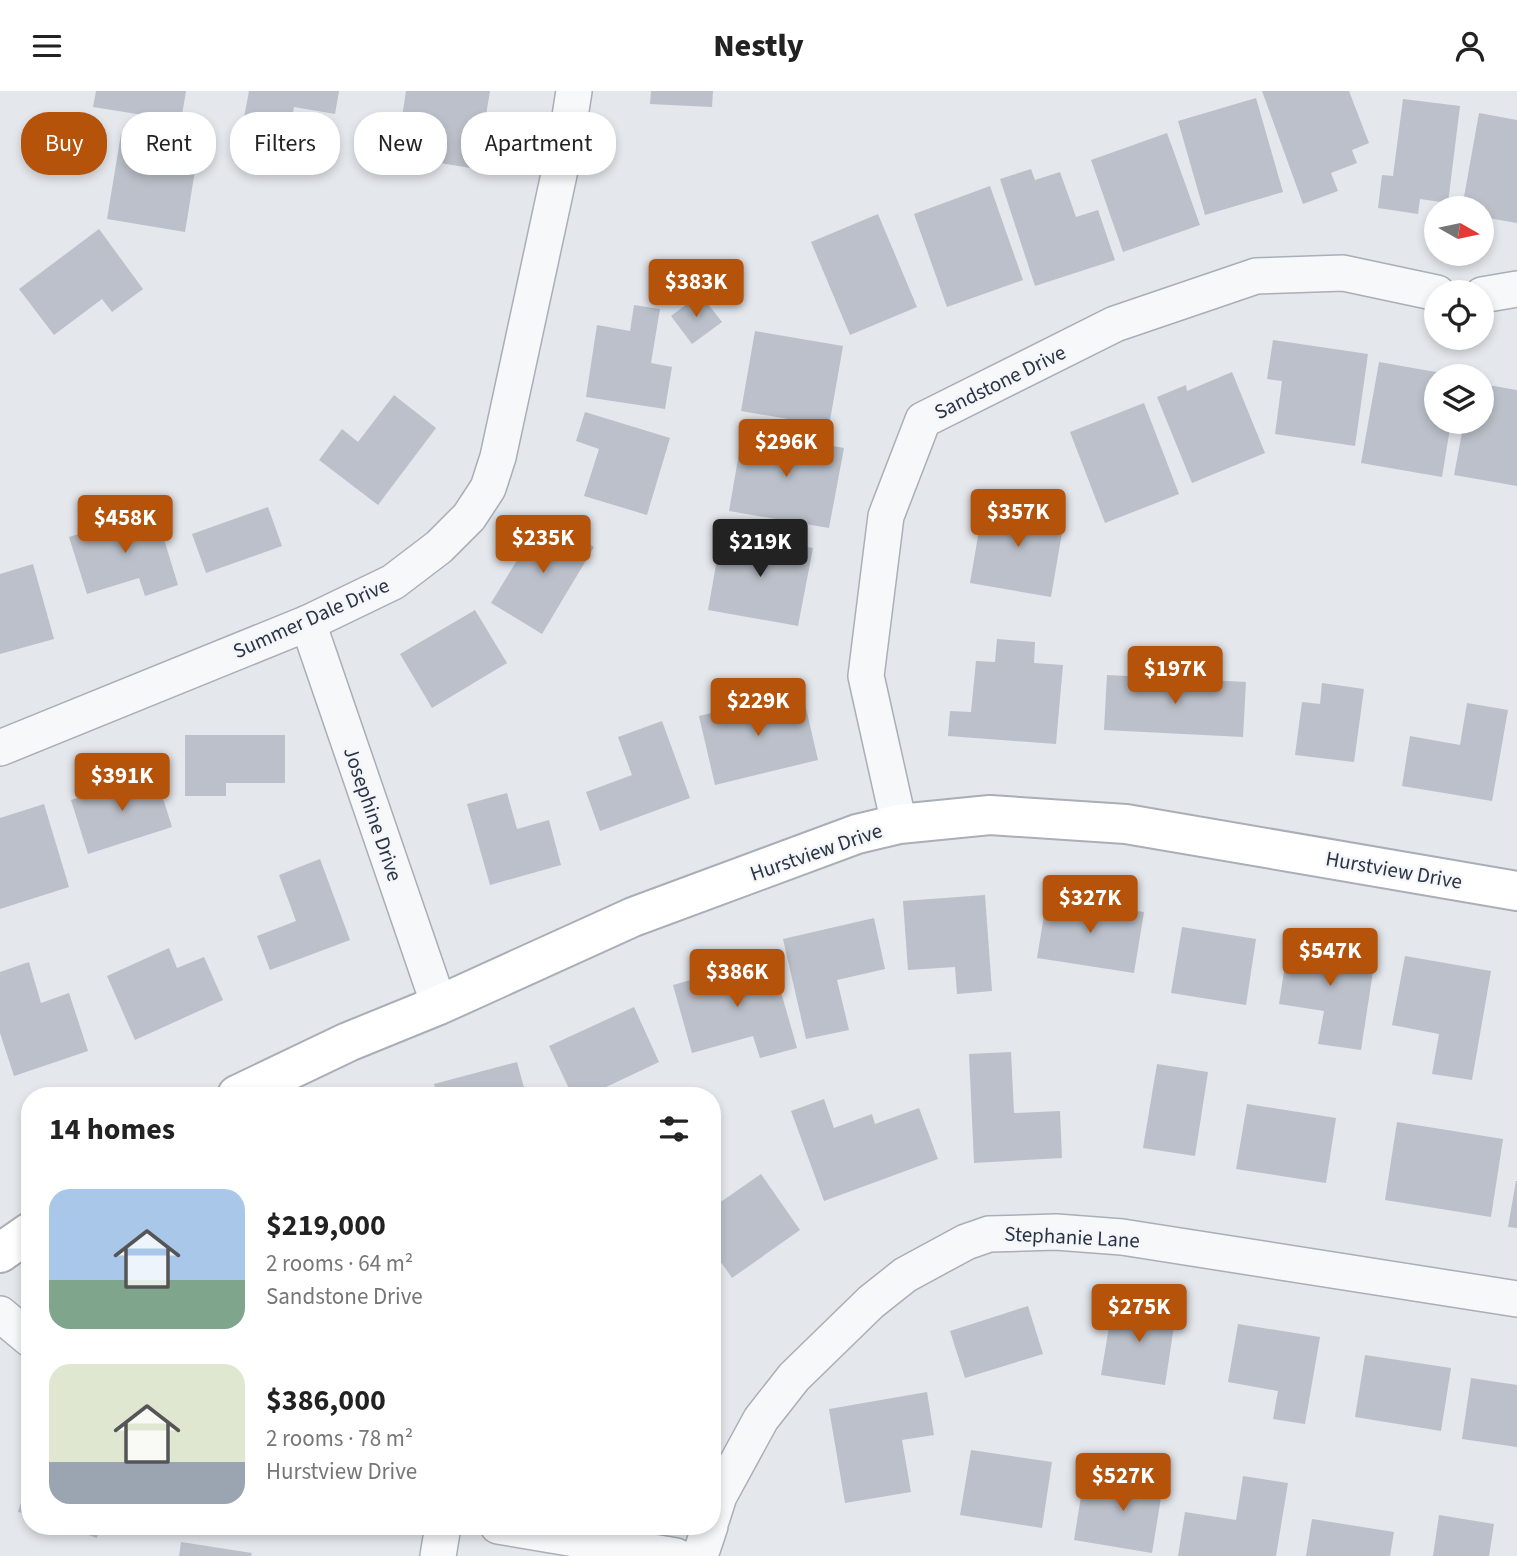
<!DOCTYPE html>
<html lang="en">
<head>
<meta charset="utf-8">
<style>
	body { margin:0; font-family:"Source Sans 3",sans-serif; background:#f6f6f6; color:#222; height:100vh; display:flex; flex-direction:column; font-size:26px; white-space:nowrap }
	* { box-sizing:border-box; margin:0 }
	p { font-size:23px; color:#767676 }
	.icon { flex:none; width:38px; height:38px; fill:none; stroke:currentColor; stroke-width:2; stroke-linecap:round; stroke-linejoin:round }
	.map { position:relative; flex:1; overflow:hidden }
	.sheet { position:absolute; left:21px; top:996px; width:700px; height:448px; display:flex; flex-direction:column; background:#fff; border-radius:28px; box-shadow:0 4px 10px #0003 }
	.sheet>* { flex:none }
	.guide { position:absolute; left:21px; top:21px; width:700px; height:63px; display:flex; gap:14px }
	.needle { width:46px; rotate:99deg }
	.buttons { position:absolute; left:1424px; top:105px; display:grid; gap:14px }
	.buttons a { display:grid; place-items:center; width:70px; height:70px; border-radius:50%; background:#fff; box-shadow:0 4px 10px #0003; font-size:35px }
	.price { position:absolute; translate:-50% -60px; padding:0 16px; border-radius:7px; background:#b45309; color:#fff; font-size:23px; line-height:46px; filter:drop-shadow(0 2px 4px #0008) }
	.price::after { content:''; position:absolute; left:50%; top:42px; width:21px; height:16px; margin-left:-10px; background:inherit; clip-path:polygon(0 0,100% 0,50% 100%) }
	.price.on { background:#222; color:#fff }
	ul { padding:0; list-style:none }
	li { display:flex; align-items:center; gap:21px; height:175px; padding:0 28px }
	li span { display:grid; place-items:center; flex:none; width:196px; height:140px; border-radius:21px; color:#555 }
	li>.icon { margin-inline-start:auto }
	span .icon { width:84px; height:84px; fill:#fffc; stroke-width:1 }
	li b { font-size:30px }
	h2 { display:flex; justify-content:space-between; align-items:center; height:84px; padding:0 28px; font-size:30px }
	.chip { padding:0 24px; border-radius:28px; background:#fff; box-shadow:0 4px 10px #0003; font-size:24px; line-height:63px }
	.chip.on { background:#b45309; color:#fff }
	header { display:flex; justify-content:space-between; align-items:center; height:91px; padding:0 28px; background:#fff; font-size:32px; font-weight:800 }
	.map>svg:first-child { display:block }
</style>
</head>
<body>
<header><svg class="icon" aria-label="menu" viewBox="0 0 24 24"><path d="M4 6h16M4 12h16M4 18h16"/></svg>Nestly<svg class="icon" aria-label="person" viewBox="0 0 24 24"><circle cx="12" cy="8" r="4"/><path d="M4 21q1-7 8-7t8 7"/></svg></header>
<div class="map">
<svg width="1517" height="1465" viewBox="0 0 1517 1465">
	<rect width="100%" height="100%" fill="#e4e7ec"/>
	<!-- building -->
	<g fill="#bbc0ca">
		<polygon points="96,0 186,0 181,30 93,16"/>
		<polygon points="249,0 339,0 335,23 294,16 290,39 243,32"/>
		<polygon points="406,0 490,0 477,78 421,69 424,50 399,46"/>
		<polygon points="651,0 713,0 712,16 650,13"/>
		<polygon points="1262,0 1349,0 1369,52 1352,59 1357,72 1331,82 1338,100 1303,113"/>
		<polygon points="1256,7 1283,101 1205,124 1178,30"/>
		<polygon points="1403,8 1460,15 1448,112 1420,108 1418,123 1378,117 1382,84 1393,85"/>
		<polygon points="1479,22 1517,29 1517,132 1482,126 1482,117 1462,117"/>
		<polygon points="1167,42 1200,134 1123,161 1091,69"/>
		<polygon points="121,43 199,55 185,141 107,128"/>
		<polygon points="1031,78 1035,89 1060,81 1076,126 1098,119 1115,169 1035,195 1000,88"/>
		<polygon points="990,95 1023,189 947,216 914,123"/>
		<polygon points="878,123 917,216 850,244 811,151"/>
		<polygon points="99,138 143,198 112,221 102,208 54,244 19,198"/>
		<polygon points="700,203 722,231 692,253 671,225"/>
		<polygon points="634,214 660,218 651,272 672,276 665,318 586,306 597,234 630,240"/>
		<polygon points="755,240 843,255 829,335 741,320"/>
		<polygon points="1273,249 1368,263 1355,355 1275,343 1282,290 1267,288"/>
		<polygon points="1379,271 1453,284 1437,285 1437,331 1451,331 1442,386 1361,372"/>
		<polygon points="1232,281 1265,362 1192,392 1157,306 1186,294 1187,300"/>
		<polygon points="1482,293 1517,299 1517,395 1454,384 1464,331 1482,331"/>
		<polygon points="394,304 436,337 378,414 319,369 342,338 358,351"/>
		<polygon points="1144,312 1179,403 1105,432 1070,341"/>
		<polygon points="585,321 670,347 647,424 584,405 599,358 576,350"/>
		<polygon points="743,339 844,357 829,437 729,420"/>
		<polygon points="984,410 1065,424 1051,506 970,492"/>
		<polygon points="268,416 282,455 206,482 192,443"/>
		<polygon points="155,419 178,494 145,505 139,487 87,503 69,446"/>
		<polygon points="544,425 594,456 542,543 491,512"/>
		<polygon points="722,440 813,457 798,535 708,519"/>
		<polygon points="33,473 54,548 0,563 0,483"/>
		<polygon points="475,519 507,572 432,617 400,563"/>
		<polygon points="997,548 1035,551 1034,572 1063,574 1056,653 948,645 950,620 971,621 976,570 995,571"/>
		<polygon points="1107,584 1246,591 1243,646 1104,639"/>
		<polygon points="1322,592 1364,598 1354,671 1295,664 1302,611 1320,613"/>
		<polygon points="802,600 818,669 715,694 699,625"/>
		<polygon points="1467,612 1508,619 1492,710 1402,695 1410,645 1460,654"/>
		<polygon points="662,630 690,707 600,740 586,701 632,684 618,646"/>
		<polygon points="185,644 285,644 285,692 226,692 226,705 185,705"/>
		<polygon points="155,682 172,736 88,763 71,709"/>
		<polygon points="507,702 517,738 549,729 561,774 490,794 467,713"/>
		<polygon points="44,713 69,796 0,818 0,727"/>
		<polygon points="320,768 350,849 270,879 257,845 296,830 279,784"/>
		<polygon points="985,804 992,900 957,903 955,876 908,879 903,810"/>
		<polygon points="1047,806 1144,821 1134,882 1037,867"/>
		<polygon points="874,827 885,878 837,889 849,939 806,948 783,848"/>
		<polygon points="1182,836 1256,848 1246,914 1171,902"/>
		<polygon points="1289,848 1376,861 1361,959 1318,953 1324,920 1279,913"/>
		<polygon points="169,857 177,877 204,866 223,909 135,949 107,885"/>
		<polygon points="1405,865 1491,880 1472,989 1432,983 1439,943 1392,934"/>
		<polygon points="771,866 797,957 760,967 753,945 692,962 673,894"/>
		<polygon points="29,871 41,912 69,902 88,960 14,985 0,942 0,881"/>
		<polygon points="634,916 659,971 604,997 608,1004 572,1004 549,955"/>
		<polygon points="1011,961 1014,1022 1060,1020 1062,1067 974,1072 969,963"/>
		<polygon points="517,971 526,1004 437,1004 434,993"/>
		<polygon points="1157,973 1208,981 1195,1065 1143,1057"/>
		<polygon points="824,1008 834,1037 872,1023 875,1033 919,1017 938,1068 824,1110 791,1020"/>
		<polygon points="1247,1013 1336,1027 1326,1092 1236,1078"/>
		<polygon points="1397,1031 1503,1048 1491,1126 1385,1109"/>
		<polygon points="761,1083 800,1139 732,1187 712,1158 712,1117"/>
		<polygon points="1516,1090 1517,1090 1517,1137 1508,1136"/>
		<polygon points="1113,1212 1176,1222 1165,1294 1101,1284"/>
		<polygon points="1028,1215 1043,1263 965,1287 950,1240"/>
		<polygon points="1238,1233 1320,1246 1305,1333 1273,1328 1278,1300 1228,1291"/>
		<polygon points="1365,1264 1451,1277 1441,1340 1355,1326"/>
		<polygon points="1471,1287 1517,1294 1517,1356 1462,1348"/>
		<polygon points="927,1301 934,1344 902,1349 911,1401 845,1412 829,1318"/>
		<polygon points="971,1359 1052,1371 1042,1437 960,1424"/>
		<polygon points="1126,1376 1165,1382 1152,1462 1074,1449 1082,1399 1121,1405"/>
		<polygon points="1243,1385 1288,1392 1276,1465 1178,1465 1185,1421 1236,1429"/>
		<polygon points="29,1387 30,1387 30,1424 18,1421"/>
		<polygon points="1439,1424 1494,1433 1489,1465 1433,1465"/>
		<polygon points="1312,1428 1394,1441 1390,1465 1306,1465"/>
		<polygon points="63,1435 100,1435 97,1447"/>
		<polygon points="181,1451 252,1462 251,1465 179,1465"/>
	</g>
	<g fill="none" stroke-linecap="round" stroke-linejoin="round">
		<defs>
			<g id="street">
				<polyline points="1482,204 1517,198"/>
				<polyline points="308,532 439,914"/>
				<polyline points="0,657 308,532 393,491 439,456 469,426 488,397 498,366 566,51 574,0"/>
				<polyline points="899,733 866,585 886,425 923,329 1115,233 1256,185 1343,182 1437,202"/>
				<polyline points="0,1223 30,1248"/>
				<polyline points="712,1427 719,1405 761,1328 794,1286 871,1211 905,1184 966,1151 989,1143 1056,1141 1122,1146 1517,1208"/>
				<polyline points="498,1435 676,1465"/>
				<polyline points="438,1465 443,1435"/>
				<polyline points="700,1465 710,1435"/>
			</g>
			<g id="secondary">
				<polyline points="237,1004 348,951 439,914 633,826 857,743 899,733 990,724 1126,733 1517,800"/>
				<polyline points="0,1162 30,1141"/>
			</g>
		</defs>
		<!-- street casing -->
		<use href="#street" stroke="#a9aeb7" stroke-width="38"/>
		<!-- secondary casing -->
		<use href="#secondary" stroke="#a9aeb7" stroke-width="42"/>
		<!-- street -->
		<use href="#street" stroke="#f7f8fa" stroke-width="35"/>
		<!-- secondary -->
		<use href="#secondary" stroke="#fff" stroke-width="38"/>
	</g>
	<g text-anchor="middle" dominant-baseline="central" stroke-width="5" stroke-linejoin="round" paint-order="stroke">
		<!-- street labels -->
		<g font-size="21" fill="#2b3445" stroke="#f4f6f9">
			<text transform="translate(1000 291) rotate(-26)">Sandstone Drive</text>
			<text transform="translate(311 527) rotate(-24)">Summer Dale Drive</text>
			<text transform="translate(373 723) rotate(71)">Josephine Drive</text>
			<text transform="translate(816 761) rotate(-19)">Hurstview Drive</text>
			<text transform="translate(1394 779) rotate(10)">Hurstview Drive</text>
			<text transform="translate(1072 1146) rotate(3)">Stephanie Lane</text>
		</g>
	</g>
</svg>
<div class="buttons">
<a><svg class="needle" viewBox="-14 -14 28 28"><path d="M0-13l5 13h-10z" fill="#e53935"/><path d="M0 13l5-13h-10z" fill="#767676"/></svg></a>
<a><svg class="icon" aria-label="locate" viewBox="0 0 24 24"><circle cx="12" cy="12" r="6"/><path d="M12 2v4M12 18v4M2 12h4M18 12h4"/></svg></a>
<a><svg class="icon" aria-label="layers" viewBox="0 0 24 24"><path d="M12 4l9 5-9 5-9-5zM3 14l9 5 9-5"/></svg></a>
</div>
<b class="price" style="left:696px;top:228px">$383K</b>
<b class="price" style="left:786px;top:388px">$296K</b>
<b class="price" style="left:1018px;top:458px">$357K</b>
<b class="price" style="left:125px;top:464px">$458K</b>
<b class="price" style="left:543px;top:484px">$235K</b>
<b class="price on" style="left:760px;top:488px">$219K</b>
<b class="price" style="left:1175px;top:615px">$197K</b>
<b class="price" style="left:758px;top:647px">$229K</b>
<b class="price" style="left:122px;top:722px">$391K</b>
<b class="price" style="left:1090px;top:844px">$327K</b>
<b class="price" style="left:1330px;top:897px">$547K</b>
<b class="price" style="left:737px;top:918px">$386K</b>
<b class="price" style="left:1139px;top:1253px">$275K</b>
<b class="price" style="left:1123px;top:1422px">$527K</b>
<div class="guide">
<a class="chip on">Buy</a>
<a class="chip">Rent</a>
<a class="chip">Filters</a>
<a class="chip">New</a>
<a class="chip">Apartment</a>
</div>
<section class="sheet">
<h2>14 homes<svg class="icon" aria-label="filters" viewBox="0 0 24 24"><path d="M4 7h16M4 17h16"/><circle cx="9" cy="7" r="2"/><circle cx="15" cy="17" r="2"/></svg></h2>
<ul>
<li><span style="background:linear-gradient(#a9c7e8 65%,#7fa58c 0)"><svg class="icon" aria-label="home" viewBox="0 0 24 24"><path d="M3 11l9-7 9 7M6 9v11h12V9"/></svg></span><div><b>$219,000</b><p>2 rooms · 64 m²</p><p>Sandstone Drive</p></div></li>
<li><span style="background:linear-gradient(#dfe7d0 70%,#9aa5b1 0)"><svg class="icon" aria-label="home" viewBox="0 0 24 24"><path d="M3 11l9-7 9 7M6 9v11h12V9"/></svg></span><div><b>$386,000</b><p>2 rooms · 78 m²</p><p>Hurstview Drive</p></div></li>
</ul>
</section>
</div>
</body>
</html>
